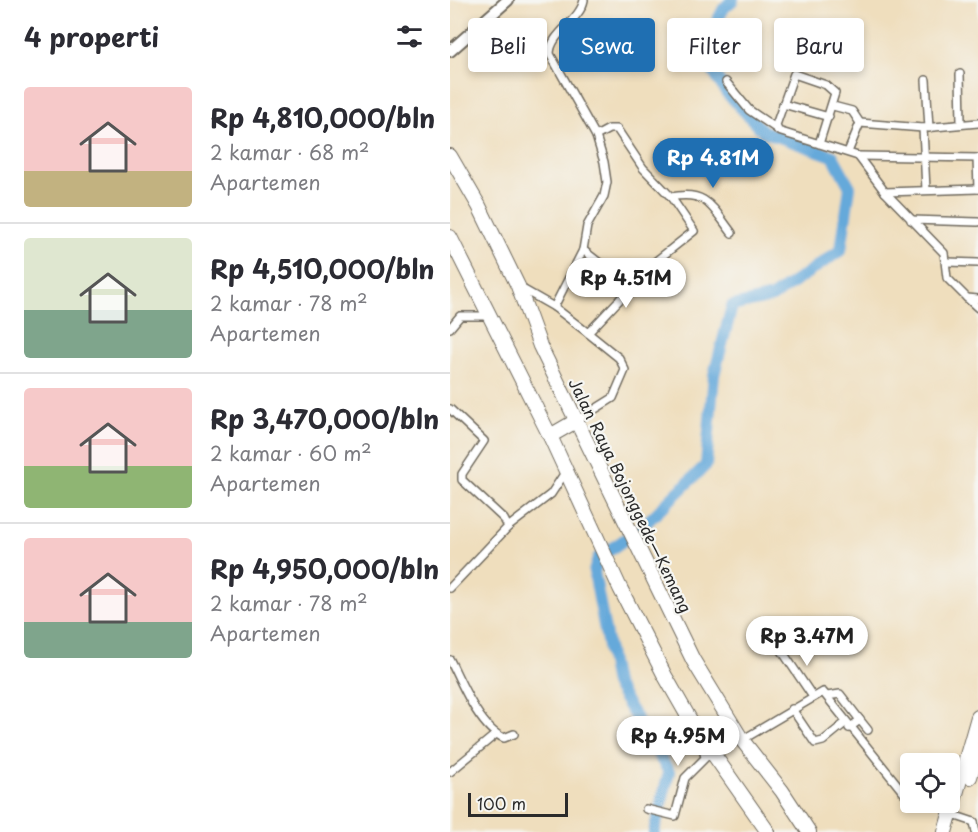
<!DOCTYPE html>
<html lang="id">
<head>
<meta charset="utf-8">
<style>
	body { margin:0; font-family:"Playpen Sans",sans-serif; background:#f7f7f7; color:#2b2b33; height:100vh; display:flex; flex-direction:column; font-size:22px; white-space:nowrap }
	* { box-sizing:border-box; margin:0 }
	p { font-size:20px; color:#7c7c81 }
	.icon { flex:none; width:33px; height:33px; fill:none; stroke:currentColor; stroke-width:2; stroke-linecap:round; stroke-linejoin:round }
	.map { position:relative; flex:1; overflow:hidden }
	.details { display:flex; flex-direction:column; background:#fff; width:450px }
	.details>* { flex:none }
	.hud { position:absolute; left:18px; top:18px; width:420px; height:54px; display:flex; gap:12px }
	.fabs { position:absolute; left:450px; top:753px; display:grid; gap:12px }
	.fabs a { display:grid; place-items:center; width:60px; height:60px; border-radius:6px; background:#fff; box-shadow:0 3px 9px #0003; font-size:30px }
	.scale { position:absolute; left:18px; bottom:15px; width:100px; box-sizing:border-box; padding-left:6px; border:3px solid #2b2b2b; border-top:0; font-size:16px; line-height:21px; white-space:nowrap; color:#2b2b2b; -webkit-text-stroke:4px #f6f6f2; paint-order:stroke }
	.price { position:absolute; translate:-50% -51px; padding:0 14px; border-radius:21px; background:#fff; color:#222; font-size:20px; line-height:39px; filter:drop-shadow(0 2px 3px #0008) }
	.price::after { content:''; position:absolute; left:50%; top:36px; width:18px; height:14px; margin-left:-9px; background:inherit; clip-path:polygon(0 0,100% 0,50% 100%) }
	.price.active { background:#1f6fb2; color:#fff }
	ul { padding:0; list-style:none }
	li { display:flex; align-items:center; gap:18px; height:150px; padding:0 24px }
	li+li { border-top:2px solid #e1e1e2 }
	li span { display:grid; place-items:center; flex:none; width:168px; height:120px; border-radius:6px; color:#555 }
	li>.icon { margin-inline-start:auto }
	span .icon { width:72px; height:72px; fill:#fffc; stroke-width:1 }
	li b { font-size:26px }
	h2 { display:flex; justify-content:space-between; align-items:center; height:72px; padding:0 24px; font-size:26px }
	.tag { padding:0 21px; border-radius:6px; background:#fff; box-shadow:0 3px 9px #0003; font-size:21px; line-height:54px }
	.tag.active { background:#1f6fb2; color:#fff }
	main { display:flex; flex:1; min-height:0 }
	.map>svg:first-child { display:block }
</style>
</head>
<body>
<main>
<section class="details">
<h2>4 properti<svg class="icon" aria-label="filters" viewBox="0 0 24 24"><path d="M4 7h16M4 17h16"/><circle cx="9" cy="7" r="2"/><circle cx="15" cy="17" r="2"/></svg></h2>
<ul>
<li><span style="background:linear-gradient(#f6c9c9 70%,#c2b280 0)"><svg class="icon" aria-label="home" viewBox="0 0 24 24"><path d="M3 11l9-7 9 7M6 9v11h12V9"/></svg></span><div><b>Rp 4,810,000/bln</b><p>2 kamar · 68 m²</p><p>Apartemen</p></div></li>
<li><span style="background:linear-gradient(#dfe7d0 60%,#7fa58c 0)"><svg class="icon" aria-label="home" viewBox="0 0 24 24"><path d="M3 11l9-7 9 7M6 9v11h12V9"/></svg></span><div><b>Rp 4,510,000/bln</b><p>2 kamar · 78 m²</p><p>Apartemen</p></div></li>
<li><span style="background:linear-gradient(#f6c9c9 65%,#8fb573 0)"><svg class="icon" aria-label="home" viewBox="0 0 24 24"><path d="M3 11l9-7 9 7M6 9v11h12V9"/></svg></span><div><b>Rp 3,470,000/bln</b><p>2 kamar · 60 m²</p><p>Apartemen</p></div></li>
<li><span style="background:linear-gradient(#f6c9c9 70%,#7fa58c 0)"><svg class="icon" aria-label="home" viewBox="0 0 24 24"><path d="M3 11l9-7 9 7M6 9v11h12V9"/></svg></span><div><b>Rp 4,950,000/bln</b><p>2 kamar · 78 m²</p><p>Apartemen</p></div></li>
</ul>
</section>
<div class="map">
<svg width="528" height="832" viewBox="0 0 528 832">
	<rect width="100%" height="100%" fill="#f6f6f2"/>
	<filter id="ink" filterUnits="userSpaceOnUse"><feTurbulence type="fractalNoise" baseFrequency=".0167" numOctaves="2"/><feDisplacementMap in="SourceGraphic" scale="12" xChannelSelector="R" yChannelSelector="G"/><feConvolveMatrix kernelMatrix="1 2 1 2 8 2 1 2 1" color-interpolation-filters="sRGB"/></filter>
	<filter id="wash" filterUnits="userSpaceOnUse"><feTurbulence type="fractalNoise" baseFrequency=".008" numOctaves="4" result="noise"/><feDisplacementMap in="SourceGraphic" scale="24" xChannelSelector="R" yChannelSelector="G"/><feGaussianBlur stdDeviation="1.35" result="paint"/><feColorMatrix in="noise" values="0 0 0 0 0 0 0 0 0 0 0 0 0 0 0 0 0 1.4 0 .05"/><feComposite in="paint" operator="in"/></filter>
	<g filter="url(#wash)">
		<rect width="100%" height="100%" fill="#efdebd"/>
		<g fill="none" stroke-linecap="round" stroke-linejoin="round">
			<!-- river -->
			<polyline stroke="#65a9da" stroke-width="12" points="204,832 219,772 165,684 144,572 148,558 190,529 256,465 264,375 282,306 322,297 391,250 400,187 383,156 313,131 276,92 251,52 274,8 283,0"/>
		</g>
	</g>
	<g filter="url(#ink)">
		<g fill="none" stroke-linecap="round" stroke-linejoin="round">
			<defs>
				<g id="street">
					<polyline points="510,74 511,122"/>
					<polyline points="476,80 479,128"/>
					<polyline points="276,82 299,110 327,129"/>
					<polyline points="333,104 379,117"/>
					<polyline points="383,106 402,111 410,123"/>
					<polyline points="473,128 476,190"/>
					<polyline points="369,144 385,93 376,85 344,74 326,125 328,131 408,156 435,192 494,253 497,278 517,298 528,299"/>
					<polyline points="398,152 410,123 473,128 528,123"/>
					<polyline points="408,156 528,158"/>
					<polyline points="527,158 528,189"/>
					<polyline points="435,192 528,189"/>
					<path d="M221,197C257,190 262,207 282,233"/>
					<polyline points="461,220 528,222"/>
					<polyline points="133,250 151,264 174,293"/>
					<polyline points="497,262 528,263"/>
					<polyline points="69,287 104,307 138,333 187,281 187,276 244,231 221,197 193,168 167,129 159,129 146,136"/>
					<polyline points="517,298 528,308"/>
					<path d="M104,307L133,250L137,226L154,196L157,182L154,162L146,136L100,54C100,33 130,21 134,0"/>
					<polyline points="0,328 10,316 34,316"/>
					<polyline points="0,409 34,441 12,474 12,480 54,519 58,527 0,588"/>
					<polyline points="126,421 163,398 175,370 169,358 138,333"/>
					<polyline points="58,527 101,494 116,471"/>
					<polyline points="332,651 363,697"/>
					<path d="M0,660C11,682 30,729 54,738L64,734"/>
					<polyline points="377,696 390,694 410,720"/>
					<polyline points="342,709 365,743 373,741 395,723"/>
					<polyline points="399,728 410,720 418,730"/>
					<polyline points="292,740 373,692 454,793 460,792"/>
					<polyline points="0,772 46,734"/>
					<polyline points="196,809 225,816 235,778 255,758 253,748"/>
					<polyline points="500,814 524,822"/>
					<polyline points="524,822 526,832"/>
				</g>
				<polyline id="secondary" points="0,51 58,0"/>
				<g id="highway">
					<polyline points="0,156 29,206 68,286 90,346 243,660 292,740 332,791 359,832"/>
					<polyline points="0,237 100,436 170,588 215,676 243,725 318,832"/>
					<polyline points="100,436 126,421"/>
					<polyline points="520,777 528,750"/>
					<polyline points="495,832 528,717"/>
				</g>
			</defs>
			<!-- street casing -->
			<use href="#street" stroke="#706a5e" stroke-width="10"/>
			<!-- secondary casing -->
			<use href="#secondary" stroke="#706a5e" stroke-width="14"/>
			<!-- highway casing -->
			<use href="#highway" stroke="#706a5e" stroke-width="16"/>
			<!-- street -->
			<use href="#street" stroke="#fff" stroke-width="7"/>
			<!-- secondary -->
			<use href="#secondary" stroke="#fff" stroke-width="10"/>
			<!-- highway -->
			<use href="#highway" stroke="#fff" stroke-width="14"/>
		</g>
	</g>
	<g text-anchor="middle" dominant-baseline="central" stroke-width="4.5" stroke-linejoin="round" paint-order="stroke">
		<!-- street labels -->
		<g font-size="16" fill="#2b2b2b" stroke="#f6f6f2">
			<text transform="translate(181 495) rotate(64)">Jalan Raya Bojonggede—Kemang</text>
		</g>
	</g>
</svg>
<div class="fabs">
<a><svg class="icon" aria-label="locate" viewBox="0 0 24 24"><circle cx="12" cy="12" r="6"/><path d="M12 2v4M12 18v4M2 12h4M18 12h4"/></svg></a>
</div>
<div class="scale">100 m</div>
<b class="price active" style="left:263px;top:189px">Rp 4.81M</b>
<b class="price" style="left:176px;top:309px">Rp 4.51M</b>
<b class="price" style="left:357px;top:667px">Rp 3.47M</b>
<b class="price" style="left:228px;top:767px">Rp 4.95M</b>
<div class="hud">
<a class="tag">Beli</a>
<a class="tag active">Sewa</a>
<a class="tag">Filter</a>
<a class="tag">Baru</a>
</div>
</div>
</main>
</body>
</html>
